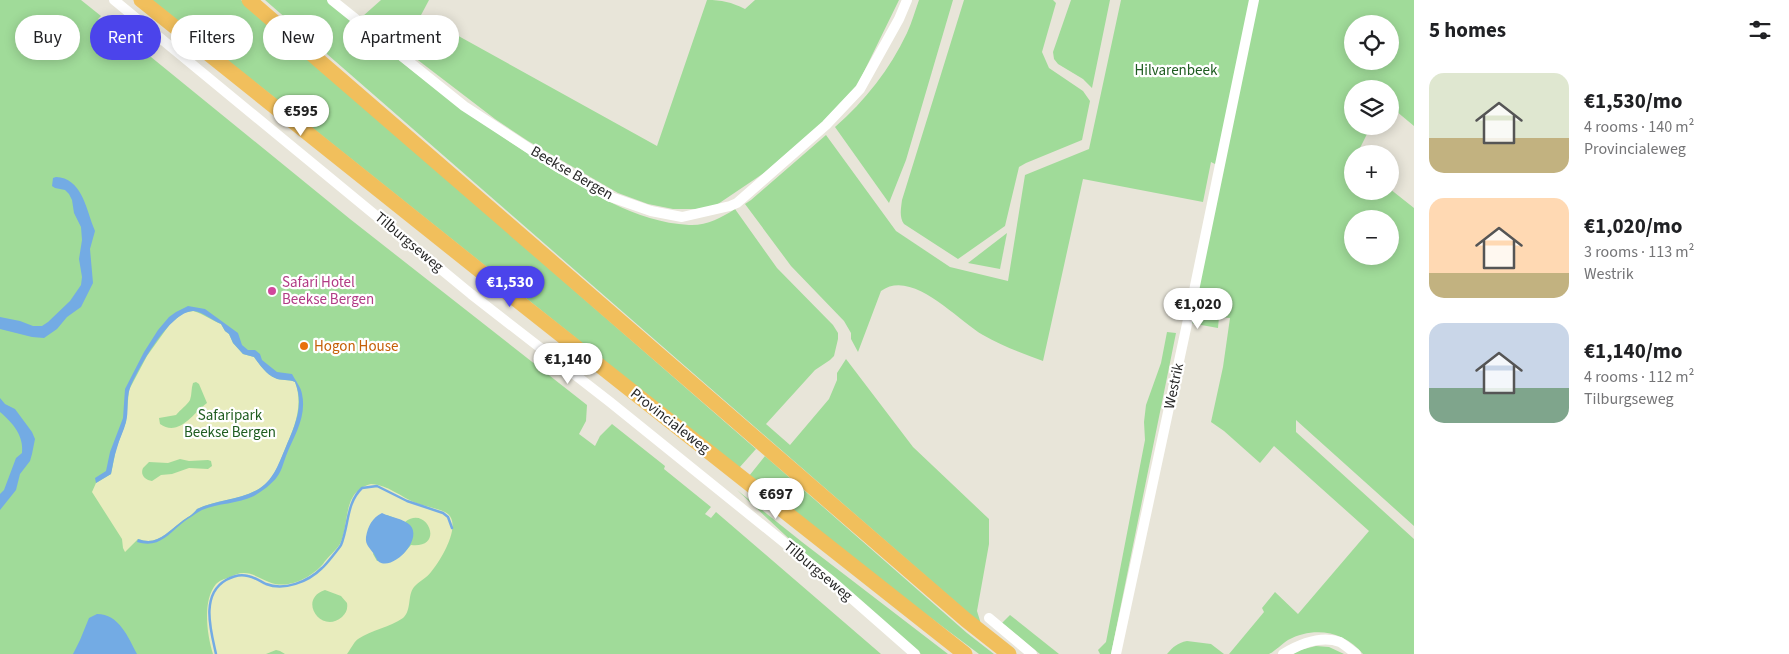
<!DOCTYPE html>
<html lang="en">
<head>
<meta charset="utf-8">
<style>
	body { margin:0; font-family:"Source Sans 3",sans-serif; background:#f6f6f6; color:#202124; height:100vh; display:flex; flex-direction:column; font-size:19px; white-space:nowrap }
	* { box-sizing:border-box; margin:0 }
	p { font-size:16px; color:#757577 }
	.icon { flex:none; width:28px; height:28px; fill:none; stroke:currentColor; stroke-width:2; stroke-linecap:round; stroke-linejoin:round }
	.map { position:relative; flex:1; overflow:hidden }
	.side { display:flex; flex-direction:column; background:#fff; width:375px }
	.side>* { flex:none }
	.top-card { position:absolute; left:15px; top:15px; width:475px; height:45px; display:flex; gap:10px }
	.controls { position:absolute; left:1344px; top:15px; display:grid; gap:10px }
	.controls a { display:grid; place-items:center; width:55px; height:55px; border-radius:50%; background:#fff; box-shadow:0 2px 12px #0003; font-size:25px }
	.price { position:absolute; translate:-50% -42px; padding:0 11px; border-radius:18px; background:#fff; color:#222; font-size:16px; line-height:32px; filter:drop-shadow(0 1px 2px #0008) }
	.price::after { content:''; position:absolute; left:50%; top:30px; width:15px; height:11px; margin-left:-8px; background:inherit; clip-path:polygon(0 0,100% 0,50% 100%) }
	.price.on { background:#4b44eb; color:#fff }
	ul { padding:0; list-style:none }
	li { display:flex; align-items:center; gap:15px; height:125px; padding:0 15px }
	li span { display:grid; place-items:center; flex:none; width:140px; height:100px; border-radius:15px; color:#555 }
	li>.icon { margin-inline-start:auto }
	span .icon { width:60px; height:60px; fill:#fffc; stroke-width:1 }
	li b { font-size:21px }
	h2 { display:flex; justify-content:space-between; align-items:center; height:60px; padding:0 15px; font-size:21px }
	.chip { padding:0 18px; border-radius:22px; background:#fff; box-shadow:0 2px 12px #0003; font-size:18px; line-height:45px }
	.chip.on { background:#4b44eb; color:#fff }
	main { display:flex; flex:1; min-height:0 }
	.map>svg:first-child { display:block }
</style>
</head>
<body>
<main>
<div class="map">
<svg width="1414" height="654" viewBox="0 0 1414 654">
	<rect width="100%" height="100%" fill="#e8e5d9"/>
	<!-- green -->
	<g fill="#a0db99" fill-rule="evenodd">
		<polygon points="0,0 81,0 101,16 98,19 105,25 108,22 350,219 587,405 586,421 579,434 595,446 600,436 612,424 665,466 664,469 711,507 705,514 711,518 716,512 881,654 0,654"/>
		<polygon points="152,0 241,0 756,449 739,468"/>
		<path d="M265,0H327C396,60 467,115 544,164C589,191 635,222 689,225C706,226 721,218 735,209L777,268L833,325L838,333V339L834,356L830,360L815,370L766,424L790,445L829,399L837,380V373L846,359L913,447L989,519V544L977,611L981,624Z"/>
		<polygon points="381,0 429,0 420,17 393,41 363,16"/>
		<path d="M707,0C722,0 731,2 745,9L755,0H899L857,86L822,123L764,173L715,206L697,209H673L648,204L618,193L528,141L495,119L410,54L435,23L657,146Z"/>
		<path d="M919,0H953L906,160L889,203L835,127C865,101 890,69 907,33C912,22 915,11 919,0Z"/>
		<path d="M964,0H1053L1056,3L1042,52L1049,68L1083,91L1090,101L1082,140L1026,163L1019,167L1005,226L958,259L904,224C899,217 901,208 902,200Z"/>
		<polygon points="1071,0 1110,0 1092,88 1083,79 1058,64 1054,59 1053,52"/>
		<path d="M1121,0H1414V126L1390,106V89H1352V126H1371L1357,154H1352V191H1390V189L1414,208V526L1296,420V432L1414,539V654H1363C1344,631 1314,626 1288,640C1282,644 1274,652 1269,654C1263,654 1237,654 1229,654L1264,612L1262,608L1275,592L1298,614L1369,531L1274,446L1260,463L1224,431L1211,422L1223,367L1230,318L1219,317L1218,328L1190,323L1223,168L1211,162L1203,202L1083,179L1043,361C1023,354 1003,346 983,335C957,320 912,268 881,291L858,352L851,339V333L844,321L791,266L745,204L751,200L826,135L896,231L950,267L1008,281L1025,175L1089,149ZM1352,24H1390V61H1352ZM1352,219H1390V256H1352Z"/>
		<polygon points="1007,233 1000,269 968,263"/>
		<polygon points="1167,332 1176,333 1111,654 1100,654 1098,650 1106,642 1145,440 1144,422 1146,405 1161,363"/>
		<polygon points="765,456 967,633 994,654 979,654 811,528 749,476"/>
		<polygon points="737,490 802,542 948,654 921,654 915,649 815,563"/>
		<polygon points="1010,615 1059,654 1040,654 1002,623"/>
		<path d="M1187,641L1211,644L1224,654H1167C1173,647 1177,643 1187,641Z"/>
		<polygon points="1316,646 1329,647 1344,654 1293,654 1300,650"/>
	</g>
	<!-- sand -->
	<g fill="#e8ecbd" fill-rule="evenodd">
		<path d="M193,311C204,314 211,320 221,324L225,331L229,334L233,343L243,354L254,357C259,364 267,375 275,378C281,381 289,379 295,382C304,406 294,428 285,449C278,466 274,481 257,490C239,500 216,500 197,509C193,515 187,517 181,522C167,532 158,546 138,539L125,552L123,548L122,539L92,492L96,483L111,474L116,449L126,422L129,390L147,356L170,324L183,313ZM196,382L199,384L207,403C194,412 179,438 160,424L159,418L176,415C180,410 187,405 190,400C192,394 191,389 193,383ZM180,459L189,461L208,460L211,461L212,466L208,469L189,468L172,474L161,475L152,481C145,480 140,475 143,468L149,462L168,463Z"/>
		<path d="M371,484C388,485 401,497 416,503C426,507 440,508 448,514C462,526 440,561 431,572C427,578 419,581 414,587C407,596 412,610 403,618C391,627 371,630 358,639C353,643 351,649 347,654H285L280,651L276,650L266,654H213C207,635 202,601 216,584C220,580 225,579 230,577C234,575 239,573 244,573C253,573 261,579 269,582C287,590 311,578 323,564C327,558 337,549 340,544C350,523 342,491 371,484ZM387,515L405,522C427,504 446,549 411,545L403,554L377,561L373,554ZM325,590L341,596L347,603C348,609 346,613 342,617C321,635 297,599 325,590Z"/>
	</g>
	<!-- water -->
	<g fill="#73abe4">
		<path d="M56,177C81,178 86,207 93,226L95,231L90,249L93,283L81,307L67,317L57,329L44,338L32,337L0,329V317L20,321L33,326H42L48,322L70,301L81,285L82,277L79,259L82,240L81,227L74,213L72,200L69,194L65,190L55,188L52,186L53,178Z"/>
		<path d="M188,306L205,309L238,333L242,345L248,350H255L260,354L262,360L277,372L292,374C295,380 301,387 302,394C307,417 294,436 286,456C283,464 282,470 277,477C272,484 261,492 254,496C238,504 218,503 202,510C195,514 186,520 180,525C166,537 157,548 137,542L138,539C158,546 167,532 181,522C187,517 193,515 197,509C216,500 238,500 257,490C273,481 278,465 285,449C294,427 305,407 295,382C289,379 281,381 275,378C267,375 259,364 254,357L243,354L233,343L229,334L225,331L221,324C213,321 203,312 194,311C170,310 138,369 130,388C126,399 129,412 126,422C124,431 119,439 117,448C114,456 113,465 111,474L96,483L95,478L106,471L110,452L123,418L125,389L144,352L158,330L169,317L176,312Z"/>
		<path d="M0,398L5,404L15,409L32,432L35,439L32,454L30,461L20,474L16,490L0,510V494L4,490L16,458L22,453C24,436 13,423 0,412Z"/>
		<path d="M382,513C390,517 404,519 410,525C424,540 391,573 378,561C377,560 374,554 374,554C370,548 365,545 366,537C368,526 372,518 382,513Z"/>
		<path d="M97,614C119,614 128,637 137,654H73L80,640L89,618Z"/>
	</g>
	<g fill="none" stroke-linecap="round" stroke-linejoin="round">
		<!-- stream -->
		<path stroke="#73abe4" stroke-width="2.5" d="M216,654C211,631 200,595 226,580C233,576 241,574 248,576C254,577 260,581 266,584C284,591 308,582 322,568C325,566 340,547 341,545C349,526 346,503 362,488L377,486L407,501L443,513L448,517L452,528"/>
		<!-- minor -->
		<g stroke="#fff" stroke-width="10">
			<polyline points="114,0 471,294 610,402 833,582 915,654"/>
			<polyline points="332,0 464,106 559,168 608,196 651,211 682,217 730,206 737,203 826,125 860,89 899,19 907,0"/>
			<polyline points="989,618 1032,654"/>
			<polyline points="1116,654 1190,310 1254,0"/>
			<path d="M1283,654C1298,645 1321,635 1340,642C1345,645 1351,650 1356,654"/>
		</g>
		<!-- highway -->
		<g stroke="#f1bf5c" stroke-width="15">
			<polyline points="141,0 514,298 965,654"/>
			<polyline points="249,0 966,620 1009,654"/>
		</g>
	</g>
	<!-- markers -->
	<circle fill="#d1479c" stroke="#fff" stroke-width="2" cx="272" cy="291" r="5"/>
	<circle fill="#e8710a" stroke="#fff" stroke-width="2" cx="304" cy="346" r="5"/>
	<g text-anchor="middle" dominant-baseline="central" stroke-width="4.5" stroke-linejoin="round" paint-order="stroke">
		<!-- park labels -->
		<g font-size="15" fill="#1e5c20" stroke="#fff">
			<text x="1176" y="70">Hilvarenbeek</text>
			<text x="230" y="415">Safaripark<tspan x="230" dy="17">Beekse Bergen</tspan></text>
		</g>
		<!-- street labels -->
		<g font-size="15" fill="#272727" stroke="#fff">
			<text transform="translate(572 173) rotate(30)">Beekse Bergen</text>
			<text transform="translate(409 242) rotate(40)">Tilburgseweg</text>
			<text transform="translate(1174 386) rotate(-78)">Westrik</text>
			<text transform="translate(670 421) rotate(38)">Provincialeweg</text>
			<text transform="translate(818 571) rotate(40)">Tilburgseweg</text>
		</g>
		<!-- hotel labels -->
		<g font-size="15" fill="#b23c85" stroke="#fff" text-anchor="start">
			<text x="282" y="282">Safari Hotel<tspan x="282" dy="17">Beekse Bergen</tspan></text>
		</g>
		<!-- food labels -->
		<g font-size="15" fill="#c56008" stroke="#fff" text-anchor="start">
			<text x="314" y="346">Hogon House</text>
		</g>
	</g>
</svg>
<div class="controls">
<a><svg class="icon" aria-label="locate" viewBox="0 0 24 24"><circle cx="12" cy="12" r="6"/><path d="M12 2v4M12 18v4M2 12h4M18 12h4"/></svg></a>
<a><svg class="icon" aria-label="layers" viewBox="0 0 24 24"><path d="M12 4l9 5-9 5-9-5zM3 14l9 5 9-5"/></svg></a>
<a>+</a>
<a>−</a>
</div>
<b class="price" style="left:301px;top:137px">€595</b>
<b class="price on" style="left:510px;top:308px">€1,530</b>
<b class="price" style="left:1198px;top:330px">€1,020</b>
<b class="price" style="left:568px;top:385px">€1,140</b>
<b class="price" style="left:776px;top:520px">€697</b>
<div class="top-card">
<a class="chip">Buy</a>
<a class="chip on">Rent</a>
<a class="chip">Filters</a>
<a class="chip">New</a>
<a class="chip">Apartment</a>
</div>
</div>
<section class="side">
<h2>5 homes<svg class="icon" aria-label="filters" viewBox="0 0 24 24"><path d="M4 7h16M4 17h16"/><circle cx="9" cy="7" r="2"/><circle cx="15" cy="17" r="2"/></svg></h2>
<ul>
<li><span style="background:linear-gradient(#dfe7d0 65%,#c2b280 0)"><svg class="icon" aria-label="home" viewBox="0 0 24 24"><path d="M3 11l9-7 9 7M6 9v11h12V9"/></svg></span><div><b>€1,530/mo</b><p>4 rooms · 140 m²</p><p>Provincialeweg</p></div></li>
<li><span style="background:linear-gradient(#ffd9b3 75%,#c2b280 0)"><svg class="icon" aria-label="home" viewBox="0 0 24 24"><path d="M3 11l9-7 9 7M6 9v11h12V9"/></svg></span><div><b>€1,020/mo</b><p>3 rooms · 113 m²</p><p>Westrik</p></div></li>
<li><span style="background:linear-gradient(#c9d6e8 65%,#7fa58c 0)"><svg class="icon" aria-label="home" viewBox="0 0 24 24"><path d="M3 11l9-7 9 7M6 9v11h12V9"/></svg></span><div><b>€1,140/mo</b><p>4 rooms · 112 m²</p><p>Tilburgseweg</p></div></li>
</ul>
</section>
</main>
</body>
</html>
